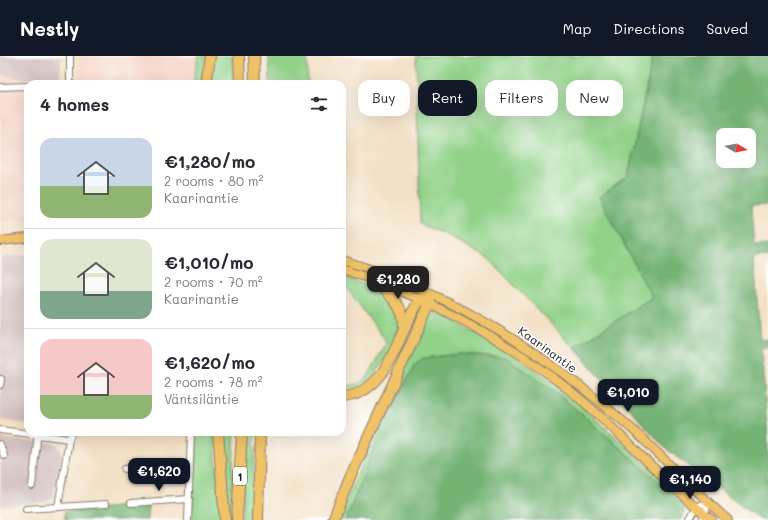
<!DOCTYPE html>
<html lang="en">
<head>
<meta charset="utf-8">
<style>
	body { margin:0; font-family:Mali,sans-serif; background:#f2f2f3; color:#2b2b33; height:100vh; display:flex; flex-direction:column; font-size:15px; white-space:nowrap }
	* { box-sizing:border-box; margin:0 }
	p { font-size:13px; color:#7c7c81 }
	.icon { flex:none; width:22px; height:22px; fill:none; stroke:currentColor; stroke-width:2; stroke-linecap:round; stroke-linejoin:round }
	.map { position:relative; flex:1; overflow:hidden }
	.details { position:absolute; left:24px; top:24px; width:322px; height:356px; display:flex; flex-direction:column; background:#fff; border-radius:12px; box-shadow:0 4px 16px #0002 }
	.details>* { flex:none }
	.top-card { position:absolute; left:358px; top:24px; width:350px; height:36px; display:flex; gap:8px }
	.needle { width:26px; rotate:100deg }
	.controls { position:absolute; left:716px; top:72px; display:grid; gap:8px }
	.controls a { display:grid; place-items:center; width:40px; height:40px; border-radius:8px; background:#fff; box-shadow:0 4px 16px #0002; font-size:20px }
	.price { position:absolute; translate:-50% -34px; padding:0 9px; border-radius:8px; background:#111827; color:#fff; font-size:13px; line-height:26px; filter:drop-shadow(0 1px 2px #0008) }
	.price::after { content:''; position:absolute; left:50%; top:24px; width:12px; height:9px; margin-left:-6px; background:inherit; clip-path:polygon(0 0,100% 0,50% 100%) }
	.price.on { background:#222; color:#fff }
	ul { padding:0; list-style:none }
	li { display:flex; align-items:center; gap:12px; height:100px; padding:0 16px }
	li+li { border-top:1px solid #e1e1e2 }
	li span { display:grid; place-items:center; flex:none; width:112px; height:80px; border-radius:12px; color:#555 }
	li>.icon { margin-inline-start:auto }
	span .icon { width:48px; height:48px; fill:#fffc; stroke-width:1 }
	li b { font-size:17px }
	h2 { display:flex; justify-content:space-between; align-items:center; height:48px; padding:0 16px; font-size:17px }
	.pill { padding:0 14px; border-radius:12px; background:#fff; box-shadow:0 4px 16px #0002; font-size:14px; line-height:36px }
	.pill.on { background:#111827; color:#fff }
	header { display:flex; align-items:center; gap:24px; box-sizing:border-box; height:56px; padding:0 20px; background:#111827; color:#fff }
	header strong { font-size:19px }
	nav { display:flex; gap:22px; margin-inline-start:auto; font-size:14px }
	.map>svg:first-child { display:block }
</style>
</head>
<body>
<header>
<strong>Nestly</strong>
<nav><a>Map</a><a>Directions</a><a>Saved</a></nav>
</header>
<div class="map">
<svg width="768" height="464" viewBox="0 0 768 464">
	<rect width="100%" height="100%" fill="#fff"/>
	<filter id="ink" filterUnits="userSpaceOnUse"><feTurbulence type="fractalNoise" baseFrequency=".025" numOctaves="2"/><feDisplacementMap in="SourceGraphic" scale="8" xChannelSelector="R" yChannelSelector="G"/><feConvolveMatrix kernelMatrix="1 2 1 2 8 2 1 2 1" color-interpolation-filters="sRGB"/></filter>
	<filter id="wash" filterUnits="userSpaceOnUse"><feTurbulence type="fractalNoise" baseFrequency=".012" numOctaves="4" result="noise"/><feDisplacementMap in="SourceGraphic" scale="16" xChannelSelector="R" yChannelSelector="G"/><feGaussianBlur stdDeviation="0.9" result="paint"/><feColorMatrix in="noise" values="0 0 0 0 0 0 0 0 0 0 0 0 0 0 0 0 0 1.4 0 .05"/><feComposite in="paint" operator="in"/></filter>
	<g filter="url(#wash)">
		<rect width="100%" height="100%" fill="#f3e0c5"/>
		<!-- built -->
		<g fill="#f5d2c2">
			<polygon points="80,0 198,0 193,28 79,28"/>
			<polygon points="0,19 25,23 60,24 60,28 28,28 28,163 0,166"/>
		</g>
		<!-- industrial -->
		<g fill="#d1bfbd">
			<polygon points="0,0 61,0 60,24 25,23 0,19"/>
			<polygon points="28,198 28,368 0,364 0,202"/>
			<polygon points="0,382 56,388 62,396 53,440 46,446 0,450"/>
		</g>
		<!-- green -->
		<g fill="#91d188" stroke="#567652">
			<polygon points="198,0 207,0 201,28 193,28"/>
			<polygon points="213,0 232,0 233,28 209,28"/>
			<polygon points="269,0 307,0 308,28 270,28"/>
			<polygon points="416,0 653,0 628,121 599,141 653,241 574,292 489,203 451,181 420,168"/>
			<path d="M342,220C359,226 390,238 398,256C400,262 400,274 398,280C392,294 373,325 360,332C355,335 348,336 342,337V331L360,327L368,320L386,288L384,282L342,226Z"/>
			<polygon points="433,258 442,258 449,262 511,297 560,331 675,434 673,438 555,335 505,301 459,298 424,302 415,308 379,379 346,464 338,464 393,335 429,262"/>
			<polygon points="197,376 214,376 221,464 192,464"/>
			<polygon points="222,376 235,376 230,464 228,464 225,403"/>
			<polygon points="246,376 255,376 252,464 242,464"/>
		</g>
		<!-- forest -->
		<g fill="#74b374" stroke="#486848" fill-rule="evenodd">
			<path d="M653,0H768V149L751,150L754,190L768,189V201L754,202L760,284L768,283V291L761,292L768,380V464H760L665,392L574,292L652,241L599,141L628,121ZM723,79H749V105H723Z"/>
			<polygon points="459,298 505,301 555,335 673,438 685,452 682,464 346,464 379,379 415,308 424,302"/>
			<polygon points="148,448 147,464 65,464 64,456"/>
		</g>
	</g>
	<g filter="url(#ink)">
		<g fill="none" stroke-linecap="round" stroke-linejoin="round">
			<defs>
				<g id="minor">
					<polyline points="70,0 70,28"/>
					<polyline points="0,31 28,30"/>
					<polyline points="0,329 1,323"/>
					<polyline points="0,374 69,383 72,376"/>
					<polyline points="0,388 4,400"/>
					<polyline points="125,413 184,414 190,417"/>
					<polyline points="32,430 38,376"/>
					<polyline points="131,447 189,443"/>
					<polyline points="58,451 69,383"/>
					<polyline points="26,453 106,448"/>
					<polyline points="188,464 191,376"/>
					<polyline points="689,464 697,450 709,446"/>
					<polyline points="702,464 709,446"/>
				</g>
				<g id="major">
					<polyline points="0,185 28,182"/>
					<path d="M342,204C447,235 542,295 624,366C660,397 692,433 728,464"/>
					<path d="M342,213C434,244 519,289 592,353C632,388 670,432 712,464"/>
				</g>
				<g id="highway">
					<polyline points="239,0 240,28"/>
					<polyline points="254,0 255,28"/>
					<polyline points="206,28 210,0"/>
					<path d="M373,224C388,237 405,250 404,271"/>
					<polyline points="218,376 225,464"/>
					<polyline points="237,464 242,376"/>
					<polyline points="258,464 260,376"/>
					<path d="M333,464L350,421L430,247L428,237L420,243C414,254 408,264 403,276C391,304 378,338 342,341"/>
				</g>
			</defs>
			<!-- minor casing -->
			<use href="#minor" stroke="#887e70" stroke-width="8"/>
			<!-- major casing -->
			<use href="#major" stroke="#887e70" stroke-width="10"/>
			<!-- highway casing -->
			<use href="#highway" stroke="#887e70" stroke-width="12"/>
			<!-- minor -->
			<use href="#minor" stroke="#fff" stroke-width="6"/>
			<!-- major -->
			<use href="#major" stroke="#f1c369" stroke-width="8"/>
			<!-- highway -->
			<use href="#highway" stroke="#f1c369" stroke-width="10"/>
		</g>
	</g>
	<g text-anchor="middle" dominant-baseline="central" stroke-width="3" stroke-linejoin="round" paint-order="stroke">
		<!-- shield labels -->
		<rect fill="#fff" stroke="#606060" stroke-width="1" x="233" y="411" width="14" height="18" rx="3"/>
		<g font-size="11" font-weight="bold" fill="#1c1c1c">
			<text x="240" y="420">1</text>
		</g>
		<!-- street labels -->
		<g font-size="12" fill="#1c1c1c" stroke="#fff">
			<text transform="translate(548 293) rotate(36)">Kaarinantie</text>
		</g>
	</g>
</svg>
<div class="controls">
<a><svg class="needle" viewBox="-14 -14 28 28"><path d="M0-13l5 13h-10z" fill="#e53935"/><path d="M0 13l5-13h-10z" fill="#7c7c81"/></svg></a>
</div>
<b class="price on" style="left:398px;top:244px">€1,280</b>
<b class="price" style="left:628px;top:357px">€1,010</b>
<b class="price" style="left:159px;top:436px">€1,620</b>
<b class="price" style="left:690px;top:444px">€1,140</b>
<div class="top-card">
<a class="pill">Buy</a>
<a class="pill on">Rent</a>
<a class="pill">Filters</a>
<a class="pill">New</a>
</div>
<section class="details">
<h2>4 homes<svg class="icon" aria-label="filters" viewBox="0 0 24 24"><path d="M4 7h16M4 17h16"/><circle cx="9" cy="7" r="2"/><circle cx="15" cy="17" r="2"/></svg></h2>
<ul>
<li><span style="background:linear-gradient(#c9d6e8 60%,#8fb573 0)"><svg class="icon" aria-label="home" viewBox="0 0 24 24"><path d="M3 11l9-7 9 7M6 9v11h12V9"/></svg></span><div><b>€1,280/mo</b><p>2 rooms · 80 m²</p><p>Kaarinantie</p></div></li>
<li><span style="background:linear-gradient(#dfe7d0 65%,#7fa58c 0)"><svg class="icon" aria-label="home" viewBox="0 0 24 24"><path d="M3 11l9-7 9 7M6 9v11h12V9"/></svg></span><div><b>€1,010/mo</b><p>2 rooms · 70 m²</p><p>Kaarinantie</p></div></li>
<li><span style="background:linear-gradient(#f6c9c9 70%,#8fb573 0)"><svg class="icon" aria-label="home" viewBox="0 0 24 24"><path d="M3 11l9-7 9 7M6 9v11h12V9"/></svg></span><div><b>€1,620/mo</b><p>2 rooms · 78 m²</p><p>Väntsiläntie</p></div></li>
</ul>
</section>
</div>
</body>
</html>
